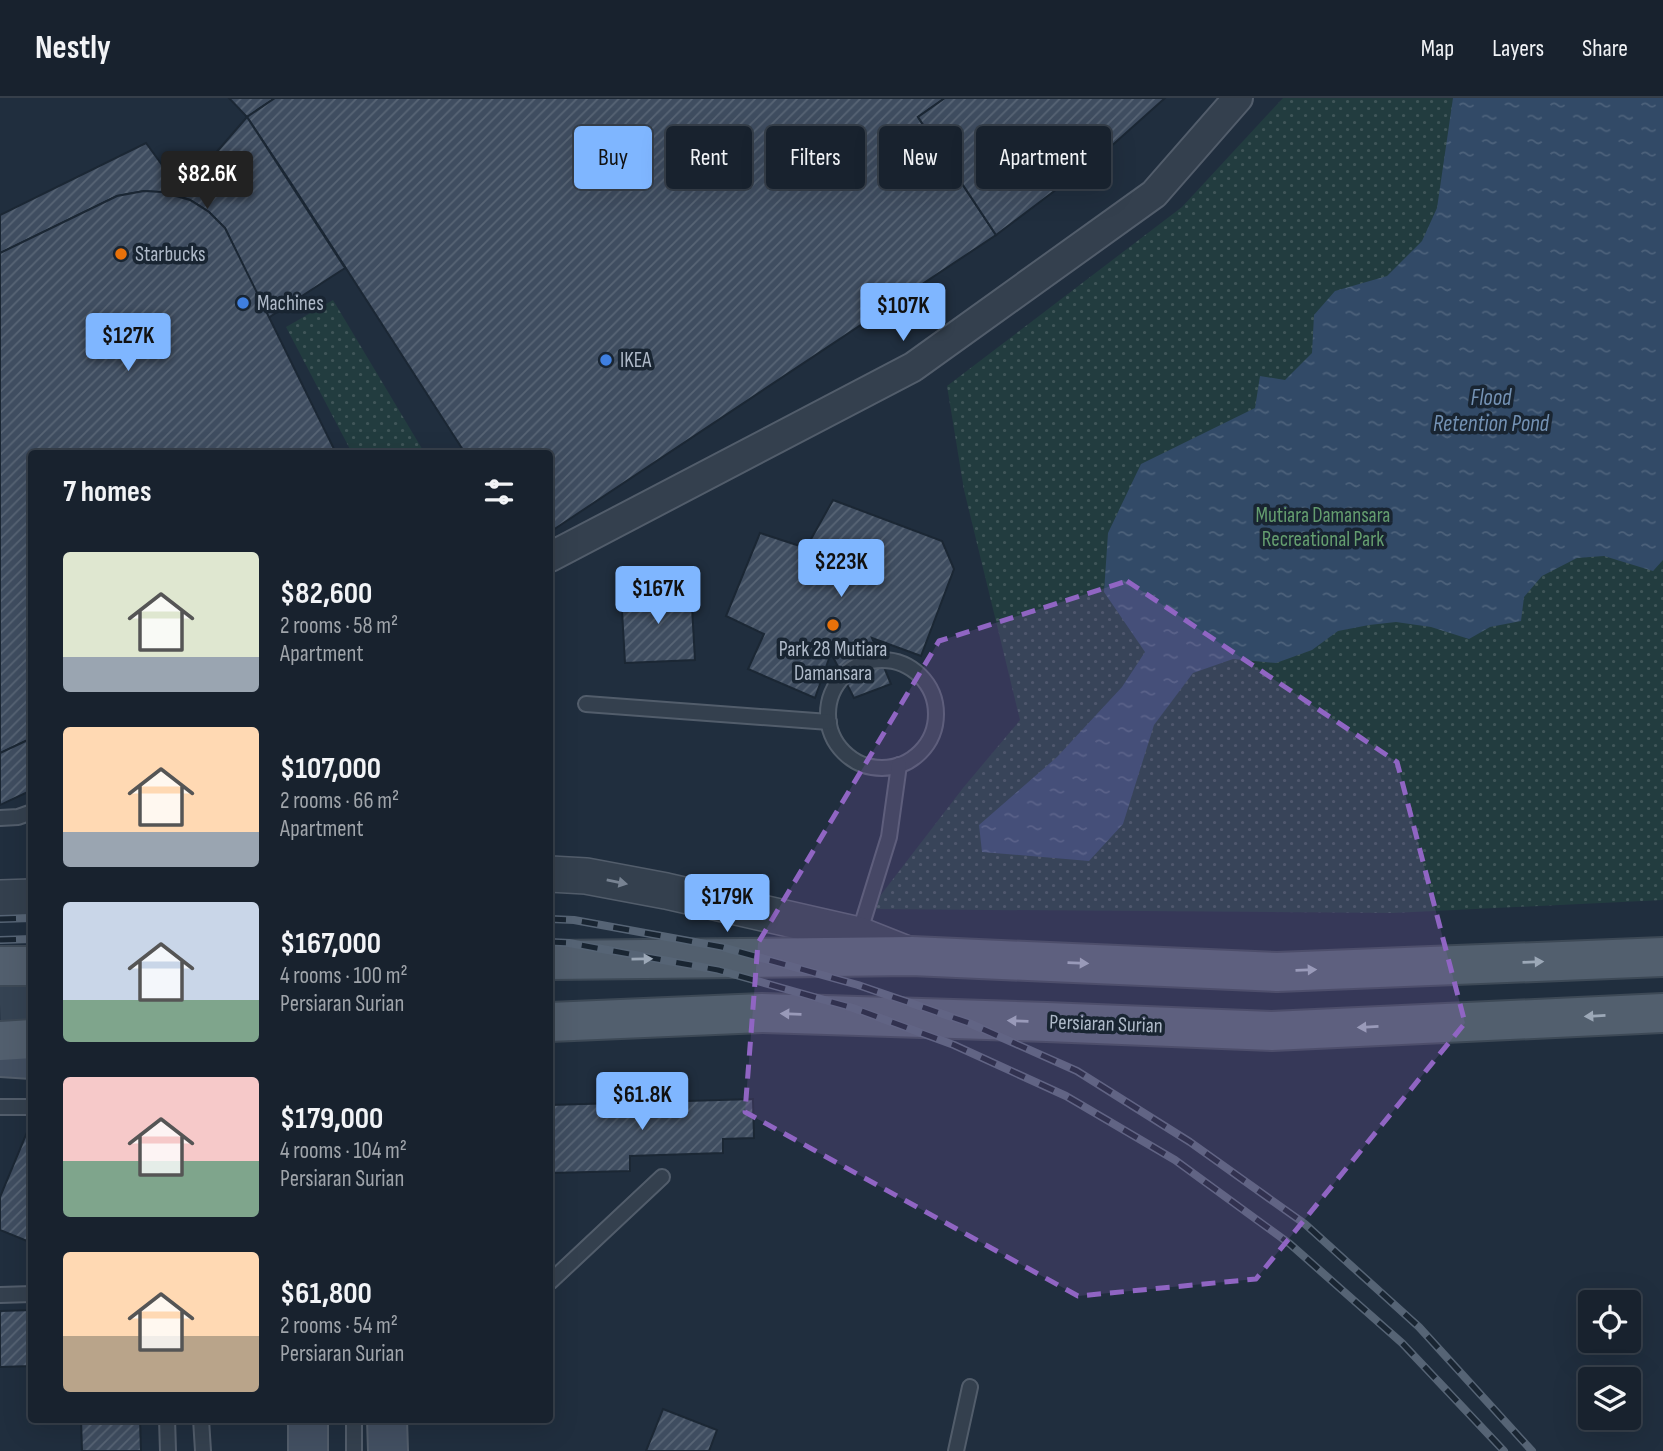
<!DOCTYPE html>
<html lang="en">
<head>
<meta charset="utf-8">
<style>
	body { margin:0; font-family:"Sofia Sans Condensed",sans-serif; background:#212a36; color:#f1f3f6; height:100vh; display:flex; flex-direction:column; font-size:26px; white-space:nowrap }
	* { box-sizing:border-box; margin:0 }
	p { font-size:23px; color:#9fa4aa }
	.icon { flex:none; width:38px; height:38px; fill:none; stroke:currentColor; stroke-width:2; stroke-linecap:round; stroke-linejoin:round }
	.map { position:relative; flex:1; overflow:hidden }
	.side { position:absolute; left:28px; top:352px; width:525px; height:973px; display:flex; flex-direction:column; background:#18222e; border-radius:7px; box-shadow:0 7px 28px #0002,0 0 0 2px #363f4a }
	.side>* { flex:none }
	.hud { position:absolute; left:574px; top:28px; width:665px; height:63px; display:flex; gap:14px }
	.controls { position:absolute; left:1578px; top:1192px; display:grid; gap:14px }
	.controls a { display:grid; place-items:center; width:63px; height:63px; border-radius:7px; background:#18222e; box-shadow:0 7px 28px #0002,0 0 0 2px #363f4a; font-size:35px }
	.price { position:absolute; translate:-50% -60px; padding:0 16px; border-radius:7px; background:#7fb6ff; color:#111; font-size:23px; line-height:46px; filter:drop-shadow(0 2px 4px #0008) }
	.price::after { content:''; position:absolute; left:50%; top:42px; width:21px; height:16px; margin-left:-10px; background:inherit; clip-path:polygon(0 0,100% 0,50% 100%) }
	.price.active { background:#222; color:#fff }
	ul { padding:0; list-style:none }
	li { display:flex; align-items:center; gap:21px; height:175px; padding:0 35px }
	li span { display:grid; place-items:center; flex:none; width:196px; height:140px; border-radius:7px; color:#555 }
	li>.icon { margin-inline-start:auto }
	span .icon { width:84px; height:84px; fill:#fffc; stroke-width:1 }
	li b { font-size:30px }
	h2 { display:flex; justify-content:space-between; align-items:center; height:84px; padding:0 35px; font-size:30px }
	.chip { padding:0 24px; border-radius:7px; background:#18222e; box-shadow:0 7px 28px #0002,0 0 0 2px #363f4a; font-size:24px; line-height:63px }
	.chip.active { background:#7fb6ff; color:#111 }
	header { display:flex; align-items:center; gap:42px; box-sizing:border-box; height:98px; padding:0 35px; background:#18222e; border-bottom:2px solid #363f4a }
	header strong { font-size:33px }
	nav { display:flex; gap:38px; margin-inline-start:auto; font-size:24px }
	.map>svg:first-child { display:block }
</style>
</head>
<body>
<header>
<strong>Nestly</strong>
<nav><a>Map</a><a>Layers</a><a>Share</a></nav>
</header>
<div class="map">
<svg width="1663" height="1353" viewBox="0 0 1663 1353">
	<defs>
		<pattern id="park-dots" width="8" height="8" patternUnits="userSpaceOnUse" patternTransform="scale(1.75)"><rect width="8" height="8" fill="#223c3f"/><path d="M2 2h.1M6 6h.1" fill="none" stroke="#405659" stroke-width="1.8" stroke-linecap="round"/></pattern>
		<pattern id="water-ripples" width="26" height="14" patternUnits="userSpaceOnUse" patternTransform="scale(1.75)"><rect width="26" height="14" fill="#324a67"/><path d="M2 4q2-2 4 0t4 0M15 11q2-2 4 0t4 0" fill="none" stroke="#4d627b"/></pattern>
		<pattern id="building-hatch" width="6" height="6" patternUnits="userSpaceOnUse" patternTransform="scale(1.75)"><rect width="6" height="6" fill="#3f4d60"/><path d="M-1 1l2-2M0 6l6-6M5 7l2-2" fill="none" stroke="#586575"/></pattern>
	</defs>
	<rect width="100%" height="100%" fill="#202e3e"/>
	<!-- park -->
	<g fill="url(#park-dots)">
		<polygon points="1283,0 1663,0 1663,802 1393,815 870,811 963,690 1020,622 964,392 947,288 1182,109"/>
		<polygon points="333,202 424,354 422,355 352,355 286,229"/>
	</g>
	<!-- water -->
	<polygon fill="url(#water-ripples)" points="1453,0 1663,0 1663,462 1653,473 1604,458 1577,460 1542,478 1524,499 1521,523 1490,529 1469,541 1431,529 1396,524 1369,527 1338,533 1312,552 1276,565 1233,561 1193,575 1154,627 1123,726 1089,763 982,754 979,727 1057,659 1122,589 1145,554 1104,494 1108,435 1141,366 1255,310 1260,278 1285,282 1312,255 1314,217 1335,193 1387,178 1422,143 1437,110"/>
	<!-- building -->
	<g fill="url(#building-hatch)" stroke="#1b2734" stroke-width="2">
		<polygon points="229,0 275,0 247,19"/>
		<polygon points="275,0 945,0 918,19 996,137 550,434 550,355 465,355 291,85 247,19"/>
		<polygon points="945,0 1165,0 1098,60 996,137 918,19"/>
		<polygon points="247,19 345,170 268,220 225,130 209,114 200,108 190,102 170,95 144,93 117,98 0,155 0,117 146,45 165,71 208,64"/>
		<polygon points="144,93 162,94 190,102 209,114 225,130 336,355 32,355 32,640 0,655 0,155 117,98"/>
		<polygon points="833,402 942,443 954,471 921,558 872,540 891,586 854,600 831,555 815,600 748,571 764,536 726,518 760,435 806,450"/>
		<polygon points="691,491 695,562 625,565 621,495"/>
		<polygon points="32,640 32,692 0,707 0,655"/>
		<polygon points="753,1001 754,1040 723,1041 723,1055 630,1058 630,1073 550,1075 550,1007"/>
		<polygon points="30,1027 32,1028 32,1145 0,1132 0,1099"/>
		<polygon points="32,1212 32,1268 0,1269 0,1213"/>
		<polygon points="663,1311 717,1332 709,1353 646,1353"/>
		<polygon points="81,1321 140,1321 141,1353 82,1353"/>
	</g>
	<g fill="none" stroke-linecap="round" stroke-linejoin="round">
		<!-- primary-tunnel -->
		<polyline stroke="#354353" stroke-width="38" stroke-dasharray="38 19" stroke-linecap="butt" points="0,906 32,905"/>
		<defs>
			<g id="service">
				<circle cx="882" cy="616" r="54"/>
				<polyline points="586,606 829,624"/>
				<polyline points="0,720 18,719 32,714"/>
				<polyline points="859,836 889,739 899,667"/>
				<polyline points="0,1009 32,1009"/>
				<polyline points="550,1184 662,1079"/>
				<polyline points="0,1197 32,1196"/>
				<polyline points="167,1321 168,1353"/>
				<polyline points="201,1321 203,1353"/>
				<polyline points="354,1353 354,1321"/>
				<polyline points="956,1353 970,1289"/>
			</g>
			<polyline id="minor" points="550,459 913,269 1154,96 1238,0"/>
			<g id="tertiary">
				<polyline points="550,776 586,778 666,793 859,837 907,856"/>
				<polyline points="0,800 32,799"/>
			</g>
			<g id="secondary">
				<polyline points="0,959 32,961"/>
				<polyline points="387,1321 388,1353"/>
				<polyline points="308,1353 308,1321"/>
			</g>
			<g id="primary">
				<polyline points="550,862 912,858 1277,874 1663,859"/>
				<polyline points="0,868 32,868"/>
				<polyline points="550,924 762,915 1047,924 1272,933 1663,915"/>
				<polyline points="0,943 32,941"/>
			</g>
		</defs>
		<!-- service casing -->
		<use href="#service" stroke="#525d6b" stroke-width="18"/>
		<!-- minor casing -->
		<use href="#minor" stroke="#525d6b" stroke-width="32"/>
		<!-- tertiary casing -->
		<use href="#tertiary" stroke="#525d6b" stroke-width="38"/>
		<!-- secondary casing -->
		<use href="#secondary" stroke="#525d6b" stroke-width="42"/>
		<!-- primary casing -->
		<use href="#primary" stroke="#3d4956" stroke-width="42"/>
		<!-- service -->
		<use href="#service" stroke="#34404e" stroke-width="14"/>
		<!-- minor -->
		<use href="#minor" stroke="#34404e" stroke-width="28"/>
		<!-- tertiary -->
		<use href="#tertiary" stroke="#34404e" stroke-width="35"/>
		<!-- secondary -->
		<use href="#secondary" stroke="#424f61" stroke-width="38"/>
		<!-- primary -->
		<use href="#primary" stroke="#525f6e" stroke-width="38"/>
		<defs>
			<g id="rail">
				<polyline points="0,821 32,820"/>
				<polyline points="550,821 574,822 722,849 858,887 969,925 1077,973 1190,1044 1305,1126 1419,1229 1532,1353"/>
				<polyline points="0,842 32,841"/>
				<polyline points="550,844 569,845 718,872 853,910 954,947 1066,998 1175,1062 1290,1146 1402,1245 1504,1353"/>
			</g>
		</defs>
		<!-- rail casing -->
		<use href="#rail" stroke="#566475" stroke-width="8"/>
		<!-- rail -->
		<use href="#rail" stroke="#192532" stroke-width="5" stroke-dasharray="16" stroke-linecap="butt"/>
	</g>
	<!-- one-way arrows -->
	<defs><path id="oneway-solid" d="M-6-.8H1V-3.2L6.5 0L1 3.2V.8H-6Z" transform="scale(1.75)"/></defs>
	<use fill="#788392" href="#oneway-solid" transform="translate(617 784) rotate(11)"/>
	<g fill="#9ca8b7">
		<use href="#oneway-solid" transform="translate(642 861) rotate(-1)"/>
		<use href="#oneway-solid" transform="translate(1533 864) rotate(-2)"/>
		<use href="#oneway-solid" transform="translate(1078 865) rotate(2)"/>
		<use href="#oneway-solid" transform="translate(1306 872) rotate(-2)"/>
		<use href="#oneway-solid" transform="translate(791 916) rotate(-178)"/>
		<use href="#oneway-solid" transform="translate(1595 918) rotate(177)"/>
		<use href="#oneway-solid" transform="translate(1018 923) rotate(-178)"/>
		<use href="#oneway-solid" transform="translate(1368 929) rotate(177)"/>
	</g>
	<!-- marked area -->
	<path fill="#9065c3" fill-opacity="0.2" stroke="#9065c3" stroke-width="5" stroke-dasharray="14 9" stroke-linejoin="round" d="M1127,483L1397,664L1465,925L1256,1181L1078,1198L745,1014L758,845L939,543Z"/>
	<!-- markers -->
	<g fill="#e8710a" stroke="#192532" stroke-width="2.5">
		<circle cx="121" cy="156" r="7"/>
		<circle cx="833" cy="527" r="7"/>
	</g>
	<g fill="#3f7fe0" stroke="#192532" stroke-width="2.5">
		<circle cx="243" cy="205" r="7"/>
		<circle cx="606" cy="262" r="7"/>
	</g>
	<g text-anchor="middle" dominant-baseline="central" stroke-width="7" stroke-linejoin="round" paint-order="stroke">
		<!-- poi labels -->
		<g font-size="21" fill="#afbac9" stroke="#192532" text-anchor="start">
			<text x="135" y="156">Starbucks</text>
			<text x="257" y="205">Machines</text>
			<text x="620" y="262">IKEA</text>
			<text x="833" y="551" text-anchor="middle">Park 28 Mutiara<tspan x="833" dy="24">Damansara</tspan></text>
		</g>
		<!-- park labels -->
		<g font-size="21" fill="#649d6f" stroke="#192532">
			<text x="1323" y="417">Mutiara Damansara<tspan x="1323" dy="24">Recreational Park</tspan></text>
		</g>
		<!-- street labels -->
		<g font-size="21" fill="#afbac9" stroke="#192532">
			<text transform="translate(1106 926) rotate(2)">Persiaran Surian</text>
		</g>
		<!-- water labels -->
		<g font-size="23" font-style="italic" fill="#7492b4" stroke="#192532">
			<text x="1491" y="300">Flood<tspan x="1491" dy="26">Retention Pond</tspan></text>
		</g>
	</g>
</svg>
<div class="controls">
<a><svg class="icon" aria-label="locate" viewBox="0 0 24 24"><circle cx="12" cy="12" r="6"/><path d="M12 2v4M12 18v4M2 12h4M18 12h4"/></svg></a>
<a><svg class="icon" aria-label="layers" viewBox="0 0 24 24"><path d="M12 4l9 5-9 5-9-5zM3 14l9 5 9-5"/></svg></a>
</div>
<b class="price active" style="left:207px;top:113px">$82.6K</b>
<b class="price" style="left:903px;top:245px">$107K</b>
<b class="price" style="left:128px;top:275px">$127K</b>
<b class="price" style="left:841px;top:501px">$223K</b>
<b class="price" style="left:658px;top:528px">$167K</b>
<b class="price" style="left:727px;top:836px">$179K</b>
<b class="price" style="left:642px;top:1034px">$61.8K</b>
<div class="hud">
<a class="chip active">Buy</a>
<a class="chip">Rent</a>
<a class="chip">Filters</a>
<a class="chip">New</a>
<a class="chip">Apartment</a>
</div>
<section class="side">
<h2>7 homes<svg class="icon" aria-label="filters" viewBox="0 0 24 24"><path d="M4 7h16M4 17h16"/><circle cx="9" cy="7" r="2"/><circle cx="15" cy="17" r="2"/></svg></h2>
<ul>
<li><span style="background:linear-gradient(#dfe7d0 75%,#9aa5b1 0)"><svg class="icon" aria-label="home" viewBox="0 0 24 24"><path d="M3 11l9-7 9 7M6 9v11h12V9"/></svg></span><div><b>$82,600</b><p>2 rooms · 58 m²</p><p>Apartment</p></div></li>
<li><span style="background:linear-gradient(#ffd9b3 75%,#9aa5b1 0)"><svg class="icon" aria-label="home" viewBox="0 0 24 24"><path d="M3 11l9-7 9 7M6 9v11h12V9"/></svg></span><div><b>$107,000</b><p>2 rooms · 66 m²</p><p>Apartment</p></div></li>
<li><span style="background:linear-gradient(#c9d6e8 70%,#7fa58c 0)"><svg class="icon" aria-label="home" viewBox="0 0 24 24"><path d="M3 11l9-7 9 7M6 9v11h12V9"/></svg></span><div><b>$167,000</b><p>4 rooms · 100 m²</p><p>Persiaran Surian</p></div></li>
<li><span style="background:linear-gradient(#f6c9c9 60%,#7fa58c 0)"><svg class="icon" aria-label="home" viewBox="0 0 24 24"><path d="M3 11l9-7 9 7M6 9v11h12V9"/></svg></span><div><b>$179,000</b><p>4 rooms · 104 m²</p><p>Persiaran Surian</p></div></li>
<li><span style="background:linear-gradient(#ffd9b3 60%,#b9a48a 0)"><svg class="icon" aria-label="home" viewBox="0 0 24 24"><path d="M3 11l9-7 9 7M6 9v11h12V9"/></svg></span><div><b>$61,800</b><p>2 rooms · 54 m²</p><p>Persiaran Surian</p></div></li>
</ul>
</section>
</div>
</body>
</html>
